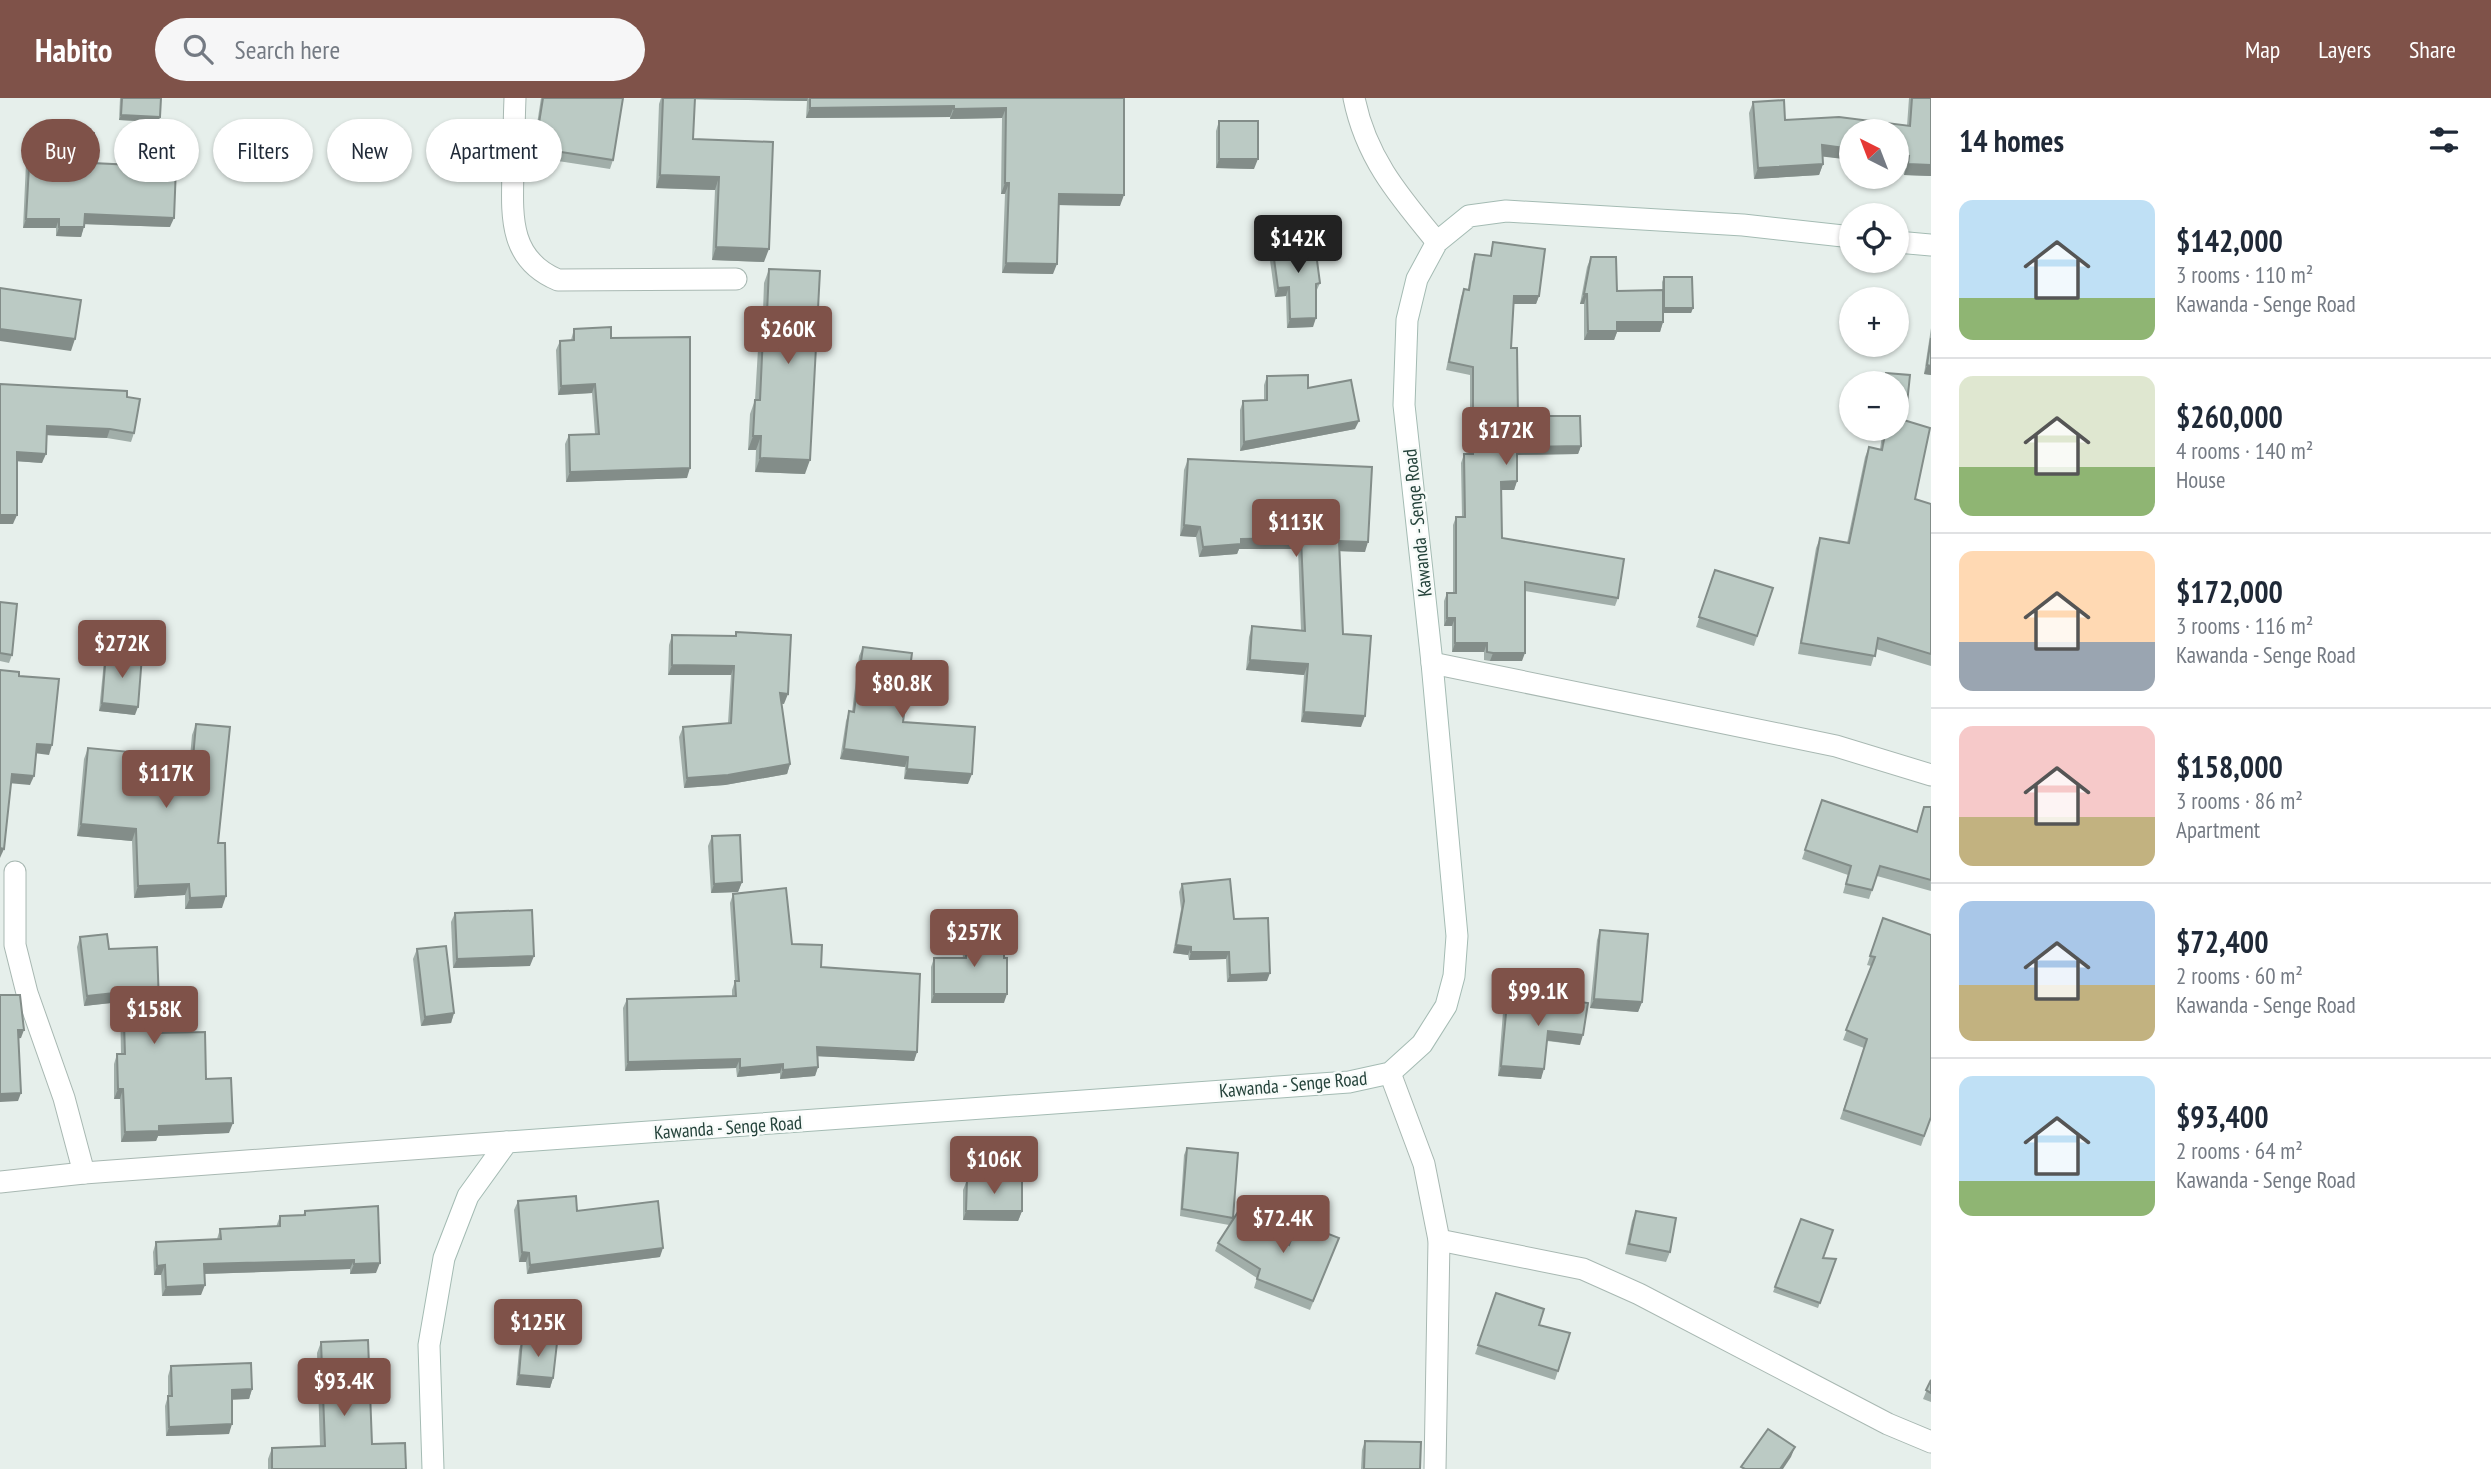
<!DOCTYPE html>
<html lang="en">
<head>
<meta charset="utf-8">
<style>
	body { margin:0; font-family:"PT Sans Narrow",sans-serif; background:#f6f6f7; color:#1f2937; height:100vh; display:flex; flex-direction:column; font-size:26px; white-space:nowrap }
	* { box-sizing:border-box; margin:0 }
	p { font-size:23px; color:#747a83 }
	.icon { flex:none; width:38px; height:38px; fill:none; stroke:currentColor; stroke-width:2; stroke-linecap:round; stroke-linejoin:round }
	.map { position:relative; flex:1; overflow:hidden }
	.drawer { display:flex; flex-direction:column; background:#fff; width:560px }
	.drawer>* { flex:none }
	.hud { position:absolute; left:21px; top:21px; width:665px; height:63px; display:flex; gap:14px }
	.needle { width:46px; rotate:318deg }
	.fabs { position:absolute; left:1839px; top:21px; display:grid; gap:14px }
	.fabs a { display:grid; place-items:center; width:70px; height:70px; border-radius:50%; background:#fff; box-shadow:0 2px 5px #0004; font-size:35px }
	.price { position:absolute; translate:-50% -60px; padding:0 16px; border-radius:7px; background:#7f5249; color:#fff; font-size:23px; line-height:46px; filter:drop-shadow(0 2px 4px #0008) }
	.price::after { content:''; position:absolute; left:50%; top:42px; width:21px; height:16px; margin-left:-10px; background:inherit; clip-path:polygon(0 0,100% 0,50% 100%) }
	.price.current { background:#222; color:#fff }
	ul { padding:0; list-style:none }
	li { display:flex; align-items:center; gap:21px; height:175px; padding:0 28px }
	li+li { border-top:2px solid #e0e1e3 }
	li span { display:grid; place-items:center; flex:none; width:196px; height:140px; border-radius:14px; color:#555 }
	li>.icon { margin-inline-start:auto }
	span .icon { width:84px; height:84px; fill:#fffc; stroke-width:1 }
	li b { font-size:30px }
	h2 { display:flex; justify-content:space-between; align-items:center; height:84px; padding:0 28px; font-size:30px }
	.chip { padding:0 24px; border-radius:32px; background:#fff; box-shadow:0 2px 5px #0004; font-size:24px; line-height:63px }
	.chip.current { background:#7f5249; color:#fff }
	header { display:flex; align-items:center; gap:42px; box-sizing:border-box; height:98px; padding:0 35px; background:#7f5249; color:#fff }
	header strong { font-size:33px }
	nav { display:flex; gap:38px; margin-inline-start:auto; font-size:24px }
	.search { width:490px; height:63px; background:#f6f6f7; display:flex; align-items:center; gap:18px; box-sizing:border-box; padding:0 24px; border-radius:38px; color:#747a83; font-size:26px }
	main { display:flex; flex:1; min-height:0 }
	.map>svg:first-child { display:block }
</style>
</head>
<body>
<header>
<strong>Habito</strong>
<div class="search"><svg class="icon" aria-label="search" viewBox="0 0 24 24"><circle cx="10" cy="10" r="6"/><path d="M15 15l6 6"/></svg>Search here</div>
<nav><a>Map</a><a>Layers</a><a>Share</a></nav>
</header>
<main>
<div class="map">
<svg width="1931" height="1371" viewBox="0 0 1931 1371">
	<rect width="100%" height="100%" fill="#e6efeb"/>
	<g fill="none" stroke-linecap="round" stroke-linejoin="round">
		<defs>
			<g id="street">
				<path d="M515,0C514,24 514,47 513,71C512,117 508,161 558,182L736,181"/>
				<path d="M1354,0C1366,60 1399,98 1437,144"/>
				<polyline points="1432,565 1836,648 1931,677"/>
				<polyline points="15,774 15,847 27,895 64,1000 84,1075"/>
				<polyline points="1390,975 1424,1066 1439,1142 1435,1371"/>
				<polyline points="0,1084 84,1075 507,1044"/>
				<polyline points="1439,1142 1583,1171 1639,1196 1888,1326 1931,1344"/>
			</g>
			<g id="secondary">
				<polyline points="1897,144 1931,147"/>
				<polyline points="433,1371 429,1247 444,1160 468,1098 507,1044 1349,984 1390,975 1422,946 1446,908 1454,878 1457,838 1432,565 1404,307 1407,222 1417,181 1437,144 1469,118 1506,113 1743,127 1852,139"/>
			</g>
		</defs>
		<!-- street casing -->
		<use href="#street" stroke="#a8b8b2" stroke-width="23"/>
		<!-- secondary casing -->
		<use href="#secondary" stroke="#a4bbb3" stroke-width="23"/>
		<!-- street -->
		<use href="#street" stroke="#fff" stroke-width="21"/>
		<!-- secondary -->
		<use href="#secondary" stroke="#fff" stroke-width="21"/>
	</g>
	<!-- wall -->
	<g fill="#a1aea9">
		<polygon points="120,0 161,0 160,19 158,24 119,22"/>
		<polygon points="541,0 623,0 613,62 610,71 532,59"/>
		<polygon points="661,0 1124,0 1120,108 1059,107 1053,176 1002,175 1005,96 1001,96 1002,20 950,21 950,19 806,20 807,3 695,1 693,41 773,44 764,164 712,162 715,92 656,90 659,6"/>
		<polygon points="1909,0 1931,0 1931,78 1904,77 1905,69 1823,58 1823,66 1819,77 1754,81 1749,15 1753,4 1785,22 1907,28"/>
		<polygon points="1219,23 1254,71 1216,70 1216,33"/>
		<polygon points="31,33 92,65 170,129 84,126 81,139 56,138 56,130 23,130 27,43"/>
		<polygon points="1493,144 1539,198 1536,206 1514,206 1511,250 1518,318 1581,348 1578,356 1517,357 1517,383 1514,392 1501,392 1502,440 1618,500 1615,508 1525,493 1522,563 1490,563 1484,562 1484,554 1452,554 1452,528 1444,528 1444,503 1447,495 1453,495 1453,427 1456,419 1462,419 1461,365 1464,356 1470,356 1470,277 1446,272 1461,199 1464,191 1468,191 1472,164 1475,156 1490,157"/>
		<polygon points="1272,146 1320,185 1316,194 1313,229 1287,230 1286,198 1275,199 1269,155"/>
		<polygon points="1591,159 1617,193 1662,192 1662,184 1664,179 1693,210 1691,215 1663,215 1663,224 1660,234 1617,234 1614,242 1584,242 1584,206 1580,206 1587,169"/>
		<polygon points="769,171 805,376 755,374 756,352 748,352 750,316 755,302 758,251 762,242 764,185"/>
		<polygon points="1931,230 1931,277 1924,276"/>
		<polygon points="574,231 611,240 687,380 566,384 565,346 569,337 595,336 592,295 558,297 556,252 560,243 571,242"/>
		<polygon points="1267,278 1308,290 1355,331 1240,353 1240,312 1243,303 1264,302 1264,287"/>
		<polygon points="0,286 127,299 134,335 131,344 107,340 47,337 42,365 17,363 13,426 0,426"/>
		<polygon points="1883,331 1897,331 1915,401 1931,406 1931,568 1876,551 1871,568 1798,556 1816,450 1820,440 1847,445 1865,359 1869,349 1880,351"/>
		<polygon points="1188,361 1365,454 1340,453 1343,536 1361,629 1301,624 1304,577 1246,572 1249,539 1252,528 1301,532 1298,451 1239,451 1237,456 1199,459 1196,439 1180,438 1184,372"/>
		<polygon points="1715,472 1773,490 1754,548 1696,529"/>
		<polygon points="0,504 12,557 9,565 0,563"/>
		<polygon points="736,534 784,606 781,605 790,666 787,676 725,687 684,690 679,639 683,629 728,625 731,577 668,577 669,547 672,537 735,538"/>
		<polygon points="863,549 903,624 968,686 904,681 905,669 840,661 846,623 849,613 852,614 859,558"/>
		<polygon points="106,555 135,617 99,613 104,563"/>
		<polygon points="196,626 218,745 222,810 185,811 185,797 134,800 132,743 77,738 84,661 88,650 190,659 192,637"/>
		<polygon points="1822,702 1917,733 1924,709 1931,709 1931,793 1877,778 1869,801 1843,795 1848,777 1802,761"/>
		<polygon points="712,738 742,784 738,794 711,795 708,748"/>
		<polygon points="1182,786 1234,821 1267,883 1227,884 1226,861 1189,862 1188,857 1173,855 1181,811 1179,794"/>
		<polygon points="733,796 792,846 821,869 917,954 914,963 818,958 818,969 815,978 780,981 780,975 737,979 736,970 625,973 623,910 627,901 732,898 732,892 735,883 730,805"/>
		<polygon points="455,815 530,868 453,870 451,824"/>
		<polygon points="1883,820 1931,1019 1921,1048 1840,1021 1864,950 1843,942 1871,868 1867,867"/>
		<polygon points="1600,832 1642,904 1638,914 1590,910 1597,842"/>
		<polygon points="80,839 109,851 160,935 206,981 229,1035 158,1038 156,1043 121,1044 120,1001 114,1001 114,966 117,956 121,956 120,904 84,908 77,849"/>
		<polygon points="966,839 1004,860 1004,905 931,905 931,869 934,860 963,860 962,848"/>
		<polygon points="417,851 454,915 451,925 421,928 413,861"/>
		<polygon points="1516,895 1580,947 1547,943 1541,981 1498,978 1503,914 1507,905 1513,905"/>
		<polygon points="1187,1050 1233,1120 1232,1124 1289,1147 1339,1140 1310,1212 1254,1190 1257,1180 1215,1153 1218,1145 1229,1127 1180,1118 1184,1057"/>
		<polygon points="967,1082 1022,1113 1018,1123 963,1122 963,1092"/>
		<polygon points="518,1103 577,1113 660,1159 527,1176 526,1164 519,1164 514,1112"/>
		<polygon points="305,1113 376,1175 350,1176 350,1171 204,1176 201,1197 162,1198 161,1177 154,1177 153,1154 156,1144 217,1141 220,1131 276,1129 280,1118 303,1117"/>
		<polygon points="1636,1113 1670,1154 1666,1164 1625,1156 1632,1123"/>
		<polygon points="1801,1121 1823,1160 1836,1161 1818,1210 1773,1194"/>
		<polygon points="1496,1195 1539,1227 1558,1273 1555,1282 1475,1256"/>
		<polygon points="522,1242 553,1280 550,1290 516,1287 519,1252"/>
		<polygon points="321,1244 372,1346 406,1371 268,1371 268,1361 272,1350 320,1348 317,1255"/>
		<polygon points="171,1268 252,1291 249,1301 232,1301 229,1336 166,1338 165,1308 168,1298 168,1278"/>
		<polygon points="1931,1282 1931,1304 1923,1301"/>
		<polygon points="1365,1343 1420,1371 1361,1371 1362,1352"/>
	</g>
	<!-- shaded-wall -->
	<g fill="#838d89">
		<polygon points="678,0 808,0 807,3 678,1"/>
		<polygon points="954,8 950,19 806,20 810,10"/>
		<polygon points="1006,10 1002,20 950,21 954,11"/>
		<polygon points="121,17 160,19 158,24 119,22"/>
		<polygon points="1822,47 1852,51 1852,62 1818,58"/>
		<polygon points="1897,57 1909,58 1905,69 1897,68"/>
		<polygon points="1219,61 1258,61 1254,71 1216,70"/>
		<polygon points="1823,66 1819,77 1754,81 1758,70"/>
		<polygon points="1908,66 1931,67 1931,78 1904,77"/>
		<polygon points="660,77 719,79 715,92 656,90"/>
		<polygon points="1005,85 1009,85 1005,96 1001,96"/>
		<polygon points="1059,96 1124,97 1120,108 1055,107"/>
		<polygon points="85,116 174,120 170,129 81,126"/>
		<polygon points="26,121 59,121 56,130 23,130"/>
		<polygon points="59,129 84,129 81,139 56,138"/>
		<polygon points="716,149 769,151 764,164 712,162"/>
		<polygon points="1006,165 1057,166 1053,176 1002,175"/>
		<polygon points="1289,189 1286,198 1275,199 1278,190"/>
		<polygon points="1584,196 1587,196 1584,206 1580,206"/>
		<polygon points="1514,198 1539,198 1536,206 1511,206"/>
		<polygon points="1664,210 1693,210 1691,215 1662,215"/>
		<polygon points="1316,220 1313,229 1287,230 1290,221"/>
		<polygon points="1617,224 1663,224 1660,234 1617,234 1614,242 1584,242 1588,233"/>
		<polygon points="0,231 75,241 71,253 0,243"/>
		<polygon points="1927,267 1931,268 1931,277 1924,276"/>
		<polygon points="595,286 592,295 558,297 561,288"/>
		<polygon points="1897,305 1907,306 1905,311 1897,310"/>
		<polygon points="1359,323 1355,331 1240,353 1244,344"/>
		<polygon points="47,328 110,331 107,340 44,337"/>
		<polygon points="753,338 761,338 756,352 748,352"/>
		<polygon points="1581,348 1578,356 1514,357 1517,349"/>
		<polygon points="17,354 46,356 42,365 14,363"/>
		<polygon points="760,360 810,362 805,376 755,374"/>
		<polygon points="690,370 687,380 566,384 570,374"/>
		<polygon points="1517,383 1514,392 1498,392 1501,384"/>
		<polygon points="0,417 17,417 13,426 0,426"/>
		<polygon points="1184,427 1200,429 1196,439 1180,438"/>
		<polygon points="1301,440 1298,451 1239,451 1237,456 1199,459 1203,449 1241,441"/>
		<polygon points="1339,443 1368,444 1365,454 1335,453"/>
		<polygon points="1447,520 1455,520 1452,528 1444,528"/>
		<polygon points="1455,545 1487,545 1484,554 1452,554"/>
		<polygon points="1493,555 1525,555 1522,563 1490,563"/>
		<polygon points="1250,562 1308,566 1304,577 1246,572"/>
		<polygon points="672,567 734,568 731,577 668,577"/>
		<polygon points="780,595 788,596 784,606 776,605"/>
		<polygon points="102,605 138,609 135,617 99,613"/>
		<polygon points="1304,614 1365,618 1361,629 1301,624"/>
		<polygon points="37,646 52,647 49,657 34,655"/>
		<polygon points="844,651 908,659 905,669 840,661"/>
		<polygon points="790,666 787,676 725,687 684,690 687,680"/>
		<polygon points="907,671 972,676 968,686 904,681"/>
		<polygon points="12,676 34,678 30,687 8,685"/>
		<polygon points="81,726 136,731 132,743 77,738"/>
		<polygon points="0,750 4,751 0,760"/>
		<polygon points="742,784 738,794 711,795 714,786"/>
		<polygon points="189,786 185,797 134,800 138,788"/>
		<polygon points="226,798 222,810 185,811 190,800"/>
		<polygon points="1176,847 1191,849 1188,857 1173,855"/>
		<polygon points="1191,854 1229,854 1226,861 1189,862"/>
		<polygon points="534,858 530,868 453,870 457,861"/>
		<polygon points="1270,875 1267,883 1227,884 1230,877"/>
		<polygon points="123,894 120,904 84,908 87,898"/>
		<polygon points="934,896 1007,896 1004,905 931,905"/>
		<polygon points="1594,901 1642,904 1638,914 1590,910"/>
		<polygon points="454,915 451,925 421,928 425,919"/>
		<polygon points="18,932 24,932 21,940 15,941"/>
		<polygon points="1548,933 1583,937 1580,947 1544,942"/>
		<polygon points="817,949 917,954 914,963 813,958"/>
		<polygon points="740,961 736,970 625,973 628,964"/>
		<polygon points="783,966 780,975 737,979 740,970"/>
		<polygon points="1501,968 1544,971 1541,981 1498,978"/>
		<polygon points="818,969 815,978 780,981 783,972"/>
		<polygon points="118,991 123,991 120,1001 114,1001"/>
		<polygon points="21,995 18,1003 0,1004 0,996"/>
		<polygon points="233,1025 229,1035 158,1038 156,1043 121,1044 125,1034 159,1028"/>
		<polygon points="966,1113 1022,1113 1018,1123 963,1122"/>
		<polygon points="663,1150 660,1159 527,1176 530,1167"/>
		<polygon points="522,1154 529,1155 526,1164 519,1164"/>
		<polygon points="354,1162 350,1171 200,1176 204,1166"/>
		<polygon points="380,1165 376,1175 350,1176 354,1166"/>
		<polygon points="165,1167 161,1177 154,1177 157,1168"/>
		<polygon points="205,1187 201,1197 162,1198 166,1189"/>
		<polygon points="519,1277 553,1280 550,1290 516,1287"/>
		<polygon points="252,1291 249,1301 228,1302 232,1292"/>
		<polygon points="232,1326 229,1336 166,1338 169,1329"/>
		<polygon points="1795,1349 1791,1359 1783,1371 1780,1371"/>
	</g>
	<!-- building -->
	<g fill="#bbcac4" stroke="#838d89" stroke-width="2">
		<polygon points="122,0 161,0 160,19 121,17"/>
		<polygon points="543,0 623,0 613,62 535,50"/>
		<polygon points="663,0 695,0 693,41 773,44 769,151 716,149 719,79 660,77"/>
		<polygon points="810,0 1124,0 1124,97 1059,96 1057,166 1006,165 1009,85 1005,85 1006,10 954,11 954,8 810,10"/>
		<polygon points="1912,0 1931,0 1931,67 1908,66 1909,58 1897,57 1897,33 1852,33 1852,51 1822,47 1823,66 1758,70 1753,4 1784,2 1785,22 1839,19 1910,28"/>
		<rect x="1219" y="23" width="39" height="38"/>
		<polygon points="31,33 94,35 92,65 176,69 174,120 85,116 84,129 59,129 59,121 26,121"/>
		<polygon points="1314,140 1320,185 1316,186 1316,220 1290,221 1289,189 1278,190 1272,146"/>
		<polygon points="1493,144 1545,151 1539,198 1514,198 1511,250 1517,250 1518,318 1580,318 1581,348 1517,349 1517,383 1501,384 1502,440 1624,461 1618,500 1525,484 1525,555 1493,555 1487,554 1487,545 1455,545 1455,520 1447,520 1447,495 1456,495 1456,419 1465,419 1464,356 1473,356 1473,269 1449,264 1464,191 1469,192 1475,156 1491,158"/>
		<polygon points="1591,159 1616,159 1617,193 1663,192 1663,224 1617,224 1617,233 1588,233 1587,196 1584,196"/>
		<polygon points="769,171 820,173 810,362 760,360 761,338 753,338 755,302 760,302 763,237 766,237"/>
		<polygon points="1664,179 1692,179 1693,210 1664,210"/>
		<polygon points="0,190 81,202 75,241 0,231"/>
		<polygon points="611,229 611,240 690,239 690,370 570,374 569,337 599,336 595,286 561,288 560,243 574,242 574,231"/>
		<polygon points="1931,240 1931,268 1927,267"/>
		<polygon points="1886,275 1910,277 1907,306 1897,305 1897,285 1885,285"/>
		<polygon points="1308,277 1308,290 1351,282 1359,323 1244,344 1243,303 1267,302 1267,278"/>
		<polygon points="0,286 127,293 127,299 140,301 134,335 110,331 47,328 46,356 17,354 17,417 0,417"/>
		<polygon points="1897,320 1930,330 1915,401 1931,406 1931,556 1878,540 1875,558 1801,545 1820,440 1849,445 1869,349 1882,352 1886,331 1897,331"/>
		<polygon points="1188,361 1372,369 1368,444 1339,443 1343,536 1371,538 1365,618 1304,614 1308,566 1250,562 1252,528 1305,533 1301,440 1241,441 1241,446 1203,449 1200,429 1184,427"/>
		<polygon points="1715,472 1773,490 1757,538 1699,519"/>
		<polygon points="0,504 17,506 12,557 0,555"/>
		<polygon points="736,534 791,537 788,596 780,595 790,666 728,677 687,680 683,629 731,625 734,568 672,567 672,537 736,538"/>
		<polygon points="863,549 912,555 903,624 975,629 972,676 907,671 908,659 844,651 849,613 854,614"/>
		<polygon points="106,555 142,558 138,609 102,605"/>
		<polygon points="0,572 19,574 19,578 59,581 52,647 37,646 34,678 12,676 4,751 0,750"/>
		<polygon points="196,626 230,629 218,745 225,745 226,798 190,800 189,786 138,788 136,731 81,726 88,650 193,660"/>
		<polygon points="1822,702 1917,734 1924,709 1931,709 1931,782 1880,768 1872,792 1846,786 1851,768 1805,752"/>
		<polygon points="740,737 742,784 714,786 712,738"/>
		<polygon points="1230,781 1234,821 1268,820 1270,875 1230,877 1229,854 1191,854 1191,849 1176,847 1184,803 1182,786"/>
		<polygon points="786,790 792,846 822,847 821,869 920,876 917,954 817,949 818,969 783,972 783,966 740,970 740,961 628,964 627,901 736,898 735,883 739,883 733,796"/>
		<polygon points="532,812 534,858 457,861 455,815"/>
		<polygon points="1883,820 1931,837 1931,1019 1924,1038 1844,1012 1867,941 1846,932 1875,859 1870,858"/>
		<polygon points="1600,832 1648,836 1642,904 1594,901"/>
		<polygon points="107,836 109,851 157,849 160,935 205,934 206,981 231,980 233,1025 159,1028 159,1033 125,1034 123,991 118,991 117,956 125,956 123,894 87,898 80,839"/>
		<polygon points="1004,838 1004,860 1007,860 1007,896 934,896 934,860 966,860 966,839"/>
		<polygon points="446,848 454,915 425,919 417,851"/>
		<polygon points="1516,895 1588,905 1583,937 1548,933 1544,971 1501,968 1507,905 1515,906"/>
		<polygon points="0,897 20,897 24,932 18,932 21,995 0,996"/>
		<polygon points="1187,1050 1238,1055 1233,1120 1182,1111"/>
		<polygon points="967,1082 1022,1083 1022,1113 966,1113"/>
		<polygon points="576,1098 577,1113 658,1103 663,1150 530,1167 529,1155 522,1154 518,1103"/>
		<polygon points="378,1108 380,1165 354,1166 354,1162 204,1166 205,1187 166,1189 165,1167 157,1168 156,1144 221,1141 220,1131 280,1128 280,1118 305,1117 305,1113"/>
		<polygon points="1636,1113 1676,1120 1670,1154 1629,1146"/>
		<polygon points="1238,1114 1289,1147 1298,1124 1339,1140 1313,1203 1257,1181 1260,1171 1218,1145"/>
		<polygon points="1801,1121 1833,1132 1823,1160 1836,1161 1820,1205 1775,1189"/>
		<polygon points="1496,1195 1544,1211 1539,1227 1570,1235 1558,1273 1478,1247"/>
		<polygon points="368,1242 372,1346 405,1345 406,1371 272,1371 272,1350 325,1348 321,1244"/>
		<polygon points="522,1242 557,1245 553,1280 519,1277"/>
		<polygon points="251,1265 252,1291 232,1292 232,1326 169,1329 168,1298 172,1298 171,1268"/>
		<polygon points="1931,1282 1931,1295 1926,1292"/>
		<polygon points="1768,1331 1795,1349 1780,1371 1745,1371 1741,1369"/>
		<polygon points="1365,1343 1421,1344 1420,1371 1364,1371"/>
	</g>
	<g text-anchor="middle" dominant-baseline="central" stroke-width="5" stroke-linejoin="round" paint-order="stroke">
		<!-- street labels -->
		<g font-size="19" fill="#24423a" stroke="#f7fbf9">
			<text transform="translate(1417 425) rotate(-96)">Kawanda - Senge Road</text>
			<text transform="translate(1293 986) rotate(-5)">Kawanda - Senge Road</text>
			<text transform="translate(728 1029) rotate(-4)">Kawanda - Senge Road</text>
		</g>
	</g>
</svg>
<div class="fabs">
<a><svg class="needle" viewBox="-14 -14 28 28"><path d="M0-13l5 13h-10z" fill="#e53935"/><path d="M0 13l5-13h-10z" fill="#747a83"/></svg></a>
<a><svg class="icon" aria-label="locate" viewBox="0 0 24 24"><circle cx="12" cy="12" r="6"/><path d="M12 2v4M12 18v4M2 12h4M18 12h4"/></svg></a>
<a>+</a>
<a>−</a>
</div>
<b class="price current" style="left:1298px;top:177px">$142K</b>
<b class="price" style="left:788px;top:268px">$260K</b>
<b class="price" style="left:1506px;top:369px">$172K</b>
<b class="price" style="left:1296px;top:461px">$113K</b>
<b class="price" style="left:122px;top:582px">$272K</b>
<b class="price" style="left:902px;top:622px">$80.8K</b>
<b class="price" style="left:166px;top:712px">$117K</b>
<b class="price" style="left:974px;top:871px">$257K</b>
<b class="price" style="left:1538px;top:930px">$99.1K</b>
<b class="price" style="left:154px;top:948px">$158K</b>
<b class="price" style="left:994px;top:1098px">$106K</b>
<b class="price" style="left:1283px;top:1157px">$72.4K</b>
<b class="price" style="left:538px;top:1261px">$125K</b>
<b class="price" style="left:344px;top:1320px">$93.4K</b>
<div class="hud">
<a class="chip current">Buy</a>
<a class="chip">Rent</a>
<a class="chip">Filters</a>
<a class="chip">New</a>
<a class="chip">Apartment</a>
</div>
</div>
<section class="drawer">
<h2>14 homes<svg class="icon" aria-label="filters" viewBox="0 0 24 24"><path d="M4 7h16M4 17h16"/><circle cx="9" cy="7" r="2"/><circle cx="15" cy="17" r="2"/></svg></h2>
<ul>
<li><span style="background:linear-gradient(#bfe0f5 70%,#8fb573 0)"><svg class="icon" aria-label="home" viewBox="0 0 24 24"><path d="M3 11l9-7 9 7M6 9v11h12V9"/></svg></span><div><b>$142,000</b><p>3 rooms · 110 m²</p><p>Kawanda - Senge Road</p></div></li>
<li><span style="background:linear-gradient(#dfe7d0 65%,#8fb573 0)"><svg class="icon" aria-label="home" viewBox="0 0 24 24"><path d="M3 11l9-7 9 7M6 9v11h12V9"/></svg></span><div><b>$260,000</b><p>4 rooms · 140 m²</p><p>House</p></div></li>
<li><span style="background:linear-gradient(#ffd9b3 65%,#9aa5b1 0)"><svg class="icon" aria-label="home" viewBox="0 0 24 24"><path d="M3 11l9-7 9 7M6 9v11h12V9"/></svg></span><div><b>$172,000</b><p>3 rooms · 116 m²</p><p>Kawanda - Senge Road</p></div></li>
<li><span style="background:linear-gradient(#f6c9c9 65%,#c2b280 0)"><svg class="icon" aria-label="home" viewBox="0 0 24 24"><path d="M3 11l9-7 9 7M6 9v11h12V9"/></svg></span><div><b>$158,000</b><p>3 rooms · 86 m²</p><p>Apartment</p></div></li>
<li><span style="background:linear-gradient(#a9c7e8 60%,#c2b280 0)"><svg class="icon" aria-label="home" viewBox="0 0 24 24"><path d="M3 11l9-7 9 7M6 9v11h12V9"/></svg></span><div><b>$72,400</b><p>2 rooms · 60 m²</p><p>Kawanda - Senge Road</p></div></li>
<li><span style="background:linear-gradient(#bfe0f5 75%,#8fb573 0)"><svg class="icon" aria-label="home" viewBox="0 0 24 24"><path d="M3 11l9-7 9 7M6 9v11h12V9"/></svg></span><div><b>$93,400</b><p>2 rooms · 64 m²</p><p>Kawanda - Senge Road</p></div></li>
</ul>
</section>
</main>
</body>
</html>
